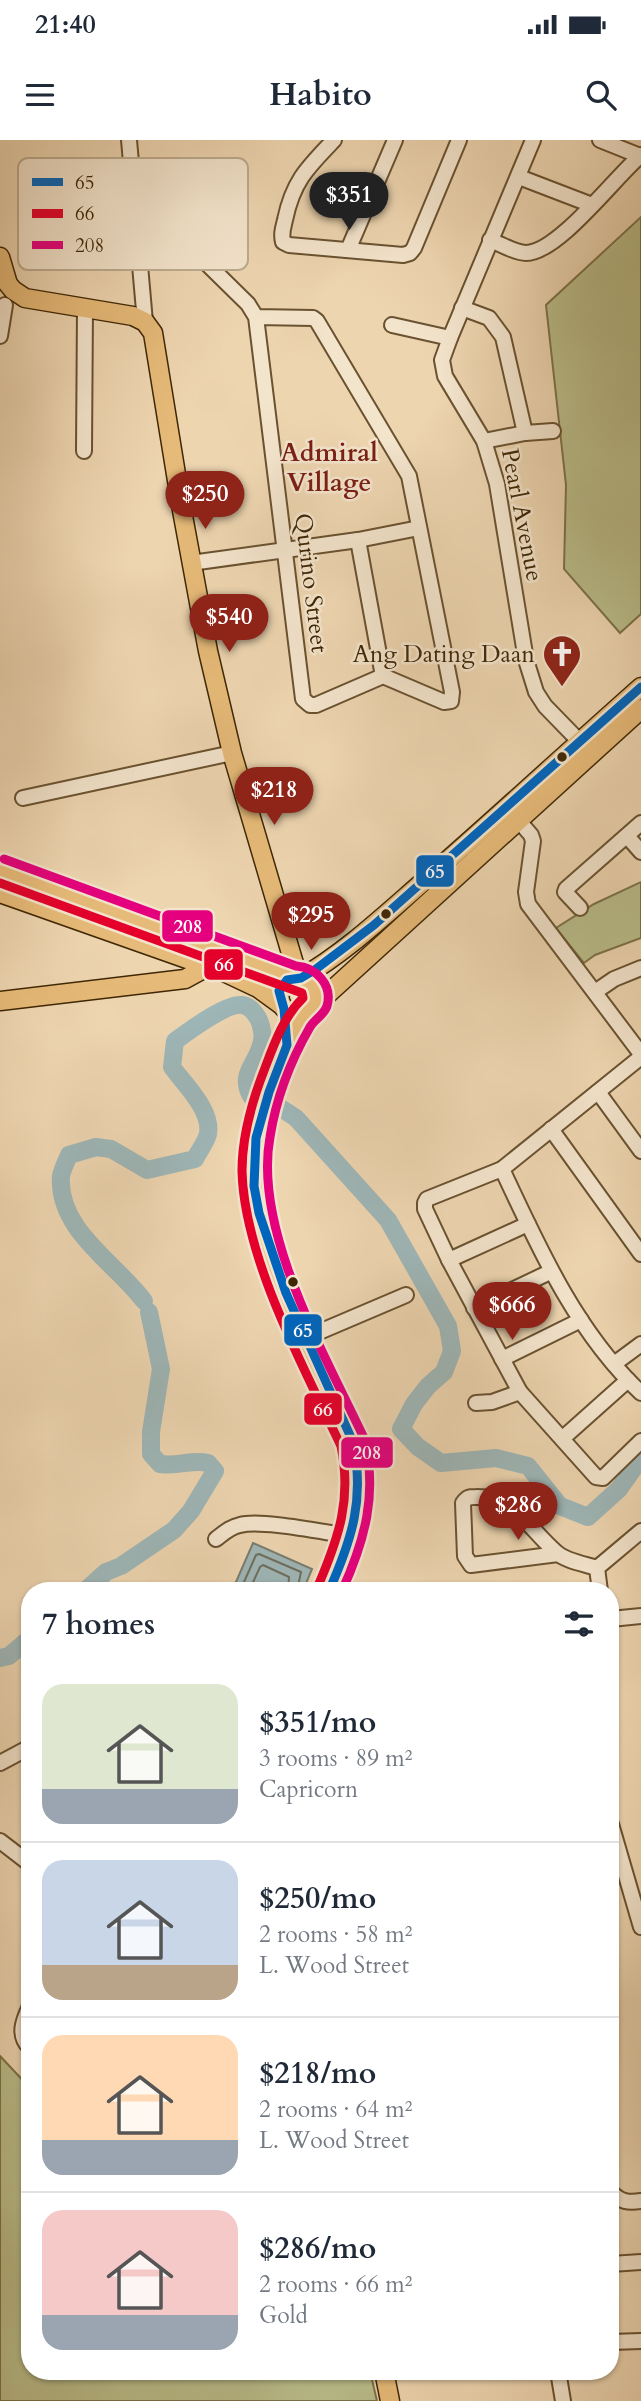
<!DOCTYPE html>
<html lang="en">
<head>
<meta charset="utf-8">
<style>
	body { margin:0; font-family:Cardo,serif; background:#f2f2f3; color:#1f2937; height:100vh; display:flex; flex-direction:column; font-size:26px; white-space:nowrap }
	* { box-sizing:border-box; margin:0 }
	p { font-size:23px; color:#747a83 }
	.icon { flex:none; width:38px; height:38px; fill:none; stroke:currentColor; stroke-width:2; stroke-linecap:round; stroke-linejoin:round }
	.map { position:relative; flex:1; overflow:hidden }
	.details { position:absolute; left:21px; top:1442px; width:598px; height:798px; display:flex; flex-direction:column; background:#fff; border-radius:28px; box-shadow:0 2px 5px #0004 }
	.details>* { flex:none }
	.price { position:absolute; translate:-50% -60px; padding:0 16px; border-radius:24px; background:#8f2418; color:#fff; font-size:23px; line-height:46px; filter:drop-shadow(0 2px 4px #0008) }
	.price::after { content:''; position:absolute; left:50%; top:42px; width:21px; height:16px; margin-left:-10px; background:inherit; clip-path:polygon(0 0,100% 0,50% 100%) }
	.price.selected { background:#222; color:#fff }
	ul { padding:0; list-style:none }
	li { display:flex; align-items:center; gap:21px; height:175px; padding:0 21px }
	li+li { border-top:2px solid #e0e1e3 }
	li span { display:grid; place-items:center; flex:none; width:196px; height:140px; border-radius:21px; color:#555 }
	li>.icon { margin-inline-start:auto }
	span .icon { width:84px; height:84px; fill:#fffc; stroke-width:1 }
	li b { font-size:30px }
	h2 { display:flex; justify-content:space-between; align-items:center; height:84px; padding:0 21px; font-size:30px }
	.status { display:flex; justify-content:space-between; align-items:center; height:49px; padding:0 35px; background:#fff; direction:ltr }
	.status svg { height:19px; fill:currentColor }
	header { display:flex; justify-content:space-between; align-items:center; height:91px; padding:0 21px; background:#fff; font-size:32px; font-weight:700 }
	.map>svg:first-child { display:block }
</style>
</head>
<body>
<div class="status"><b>21:40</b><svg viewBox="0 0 49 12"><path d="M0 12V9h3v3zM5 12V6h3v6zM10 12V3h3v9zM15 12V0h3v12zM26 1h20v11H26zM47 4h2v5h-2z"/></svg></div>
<header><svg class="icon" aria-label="menu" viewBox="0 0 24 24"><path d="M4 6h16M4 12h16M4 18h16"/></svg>Habito<svg class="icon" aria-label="search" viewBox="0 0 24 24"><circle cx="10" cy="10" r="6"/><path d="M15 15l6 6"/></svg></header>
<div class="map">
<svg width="641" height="2261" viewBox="0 0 641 2261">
	<rect width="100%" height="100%" fill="#edd5b0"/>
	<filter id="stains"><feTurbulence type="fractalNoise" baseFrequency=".00286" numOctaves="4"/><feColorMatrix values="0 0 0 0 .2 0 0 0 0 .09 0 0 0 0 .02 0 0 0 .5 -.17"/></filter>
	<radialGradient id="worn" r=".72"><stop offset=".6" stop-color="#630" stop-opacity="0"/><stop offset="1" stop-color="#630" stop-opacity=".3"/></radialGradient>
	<!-- green -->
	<g fill="#b9bd8a" stroke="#7c7248" stroke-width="2">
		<polygon points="641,77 641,474 620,493 564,429 566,345 546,165"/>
		<polygon points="641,742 641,798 595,815 584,823 556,788 594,764"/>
		<polygon points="0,1916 30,1948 30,2231 370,2231 377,2261 0,2261"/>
	</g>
	<!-- water -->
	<polygon fill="#9eb6b7" stroke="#787d70" stroke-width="2" points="253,1403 312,1429 303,1451 232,1451"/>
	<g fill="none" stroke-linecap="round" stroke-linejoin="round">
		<!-- shore -->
		<g stroke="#6e6e5e" stroke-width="2">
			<polyline points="240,1451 256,1415 259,1414 301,1432 297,1451"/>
			<polyline points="249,1451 260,1427 263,1425 289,1437 288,1451"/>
		</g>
		<!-- river -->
		<g stroke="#9eb6b7" stroke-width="18">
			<path d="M144,1161C116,1123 57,1090 61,1036C62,1030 66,1022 69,1015L96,1007L111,1009L147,1030L195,1019C199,1011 206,1002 208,994C212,970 185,945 172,927L175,901C189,891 226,863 242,865C250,866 254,872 258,878C262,886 264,897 261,905C256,925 239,934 251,956L279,967L296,978L388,1080L448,1186L452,1211L444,1232L428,1246L414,1264L401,1289L418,1307L441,1323L496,1318L528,1326L560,1366L588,1377L619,1349L641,1318"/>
			<path d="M85,1451L106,1432L121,1426L174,1390L191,1371L215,1331L208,1323C191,1319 179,1327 160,1324L151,1314V1292L161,1229L149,1172"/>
			<polyline points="0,1518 9,1516 30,1498"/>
		</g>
		<defs>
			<g id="minor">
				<polyline points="129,0 145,182"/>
				<path d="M334,0C308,27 293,41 285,80C283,88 281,94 283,102L289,105L403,115L410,113L414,108L459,0"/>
				<polyline points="533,0 450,198 442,220 445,236 484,301 497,344 526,520 536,552 545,566 580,602"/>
				<polyline points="600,0 640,16"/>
				<polyline points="519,37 592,65"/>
				<polyline points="160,65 223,66"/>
				<polyline points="188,66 191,108 248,164 256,177 303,559 310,565 316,565 383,536 444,562 451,561 452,552 409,336 317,181 313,178 256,177"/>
				<path d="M490,100C501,104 515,113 526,113C558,113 615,37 641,15"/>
				<polyline points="348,110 395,0"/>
				<polyline points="462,168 489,178 503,197 525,293"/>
				<polyline points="392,185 450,198"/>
				<polyline points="0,196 5,165"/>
				<polyline points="484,301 525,293 553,291"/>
				<polyline points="84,311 85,168"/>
				<polyline points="358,400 383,536"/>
				<polyline points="191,423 358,400 419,388"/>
				<polyline points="23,658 232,613"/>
				<polyline points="513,674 531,695 533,701 526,752 528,764 641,914"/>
				<polyline points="627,696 641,712"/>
				<polyline points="580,768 565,752 566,749 641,683"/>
				<polyline points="595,852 614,839 641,828"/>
				<polyline points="641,917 502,1029 427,1059 425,1063 425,1069 449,1120 520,1252 596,1337 603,1338 641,1301"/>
				<polyline points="598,952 641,1011"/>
				<polyline points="551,989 641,1114"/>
				<path d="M502,1029C539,1108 576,1192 641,1253"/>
				<polyline points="449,1120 528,1084"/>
				<polyline points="474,1168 550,1132"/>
				<polyline points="305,1198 406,1155"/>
				<polyline points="502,1219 581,1180"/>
				<polyline points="614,1224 641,1204"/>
				<polyline points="476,1263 492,1262 520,1252"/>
				<polyline points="563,1298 628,1240"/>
				<path d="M216,1399C224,1393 230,1387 240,1385C261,1379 327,1393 351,1396"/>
				<path d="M558,1414L471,1425L465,1416L463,1363C467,1357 469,1357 476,1357C514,1356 530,1390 556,1412C565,1421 585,1424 597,1428"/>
				<polyline points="600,1451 597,1428 641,1391"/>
				<polyline points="611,1479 641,1476"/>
				<polyline points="0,1623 30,1607"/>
				<polyline points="611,1684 641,1787"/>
				<polyline points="0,1701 30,1724"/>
				<path d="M30,1866C23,1881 17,1895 30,1908"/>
				<path d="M611,2052C620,2062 629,2063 641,2061"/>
				<polyline points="611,2124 641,2122"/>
				<polyline points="611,2202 641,2201"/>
				<polyline points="558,2231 563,2261"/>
			</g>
			<g id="major">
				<polyline points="0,117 8,144 13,150 25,158 133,176 145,182 153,193 181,365 208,511 232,613 298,837"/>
				<polyline points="0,730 294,838"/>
				<polyline points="0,753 224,832 258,848 280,864"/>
				<path d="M301,838C349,810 389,771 431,735C502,673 571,609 641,547"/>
				<polyline points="0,861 185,839 207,827"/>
				<path d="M312,867C318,857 316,848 307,840L294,838L283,845C276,858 280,869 294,874L309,871L641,569"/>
				<path d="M305,873C275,923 250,986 254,1045C256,1069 266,1093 274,1116C295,1181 324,1241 353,1302C368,1358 352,1400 329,1451"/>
				<polyline points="384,2231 390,2261"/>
			</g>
		</defs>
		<!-- minor casing -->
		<use href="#minor" stroke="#6a5230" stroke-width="18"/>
		<!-- major casing -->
		<use href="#major" stroke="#3f2705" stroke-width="21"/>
		<!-- minor -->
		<use href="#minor" stroke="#f3e4cc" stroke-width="14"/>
		<!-- major -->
		<use href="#major" stroke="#e6ba78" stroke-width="18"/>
		<defs>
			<path id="bus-1" d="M329,1451C352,1399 365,1359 353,1302L286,1153L259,1073L254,1046L256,998L269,952L287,905L284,869L279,851L287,840L301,838L316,829L374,785L641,547"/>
			<path id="bus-2" d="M0,743L302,853L303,858C284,876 274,904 265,928C252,961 242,996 242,1031C244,1118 304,1228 341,1306C352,1359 339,1397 318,1446"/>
			<path id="bus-3" d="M4,719L296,826C316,827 333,845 327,866C324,875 315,879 310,887C291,920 276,959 270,997C253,1090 325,1215 364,1298C378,1353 365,1400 342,1451"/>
		</defs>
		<!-- bus-1 casing -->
		<use href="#bus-1" stroke="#f3e4cc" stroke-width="14"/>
		<!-- bus-2 casing -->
		<use href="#bus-2" stroke="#f3e4cc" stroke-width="14"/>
		<!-- bus-3 casing -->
		<use href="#bus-3" stroke="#f3e4cc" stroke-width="14"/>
		<!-- bus-1 -->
		<use href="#bus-1" stroke="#0065bd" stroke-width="9"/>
		<!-- bus-2 -->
		<use href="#bus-2" stroke="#e4002b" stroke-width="9"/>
		<!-- bus-3 -->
		<use href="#bus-3" stroke="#e5007d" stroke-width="9"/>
	</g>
	<!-- icons -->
	<defs>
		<symbol id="church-pin" viewBox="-11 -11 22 30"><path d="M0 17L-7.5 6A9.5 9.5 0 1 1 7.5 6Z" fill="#8f2418" stroke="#f3e4cc"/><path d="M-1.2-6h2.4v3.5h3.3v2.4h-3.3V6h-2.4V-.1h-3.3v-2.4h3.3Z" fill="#fff"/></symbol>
	</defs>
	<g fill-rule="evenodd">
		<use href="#church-pin" x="540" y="492" width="44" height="60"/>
	</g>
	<!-- markers -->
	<g fill="#3f2705" stroke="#f3e4cc" stroke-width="2.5">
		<circle cx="562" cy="617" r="6"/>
		<circle cx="386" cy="774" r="6"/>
		<circle cx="293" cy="1142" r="6"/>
	</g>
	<g text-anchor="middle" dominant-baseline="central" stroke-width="5" stroke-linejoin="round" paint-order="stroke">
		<!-- street labels -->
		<g font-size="24" fill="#3f2705" stroke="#f3e4cc">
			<text transform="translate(522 375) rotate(79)">Pearl Avenue</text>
			<text transform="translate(311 443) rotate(83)">Qurino Street</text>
		</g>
		<!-- poi labels -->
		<g font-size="24" fill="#3f2705" stroke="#f3e4cc" text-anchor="end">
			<text x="535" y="514">Ang Dating Daan</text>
		</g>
		<!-- neighbourhood labels -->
		<g font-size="26" font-weight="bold" fill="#7a1f14" stroke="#f3e4cc">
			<text x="329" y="312">Admiral<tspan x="329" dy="30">Village</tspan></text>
		</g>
	</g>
	<!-- legend -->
	<rect x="18" y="18" width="230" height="112" rx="10" fill="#f3e4cc" stroke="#bdab90" stroke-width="2"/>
	<rect x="32" y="38" width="31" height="8" fill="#0065bd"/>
	<rect x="32" y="69" width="31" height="9" fill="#e4002b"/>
	<rect x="32" y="101" width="31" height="8" fill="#e5007d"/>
	<g font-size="19" fill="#3f2705">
		<text x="75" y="49">65</text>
		<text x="75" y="80">66</text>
		<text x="75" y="112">208</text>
	</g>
	<g stroke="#f3e4cc" stroke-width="2.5">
		<rect x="415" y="714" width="40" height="34" rx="7" fill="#0065bd"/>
		<rect x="161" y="769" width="53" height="34" rx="7" fill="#e5007d"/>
		<rect x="203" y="808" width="41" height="33" rx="7" fill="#e4002b"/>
		<rect x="283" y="1173" width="40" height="34" rx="7" fill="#0065bd"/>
		<rect x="303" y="1252" width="40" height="34" rx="7" fill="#e4002b"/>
		<rect x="340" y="1296" width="54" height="33" rx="7" fill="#e5007d"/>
	</g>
	<g font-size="19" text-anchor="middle" font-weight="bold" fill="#fff">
		<text x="435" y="738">65</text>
		<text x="188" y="793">208</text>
		<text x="224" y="831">66</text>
		<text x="303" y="1197">65</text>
		<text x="323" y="1276">66</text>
		<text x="367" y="1319">208</text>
	</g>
	<rect width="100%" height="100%" filter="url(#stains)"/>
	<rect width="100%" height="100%" fill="url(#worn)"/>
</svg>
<b class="price selected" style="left:349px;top:92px">$351</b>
<b class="price" style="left:205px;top:391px">$250</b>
<b class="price" style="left:229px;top:514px">$540</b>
<b class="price" style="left:274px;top:687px">$218</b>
<b class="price" style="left:311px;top:812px">$295</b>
<b class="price" style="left:512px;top:1202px">$666</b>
<b class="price" style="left:518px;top:1402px">$286</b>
<section class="details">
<h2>7 homes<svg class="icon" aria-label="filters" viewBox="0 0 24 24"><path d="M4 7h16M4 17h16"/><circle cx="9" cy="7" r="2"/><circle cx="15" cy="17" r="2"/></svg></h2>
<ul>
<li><span style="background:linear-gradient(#dfe7d0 75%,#9aa5b1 0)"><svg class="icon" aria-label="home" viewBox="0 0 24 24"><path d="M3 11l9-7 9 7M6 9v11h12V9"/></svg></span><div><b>$351/mo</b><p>3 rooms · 89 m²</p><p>Capricorn</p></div></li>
<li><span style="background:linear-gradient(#c9d6e8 75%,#b9a48a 0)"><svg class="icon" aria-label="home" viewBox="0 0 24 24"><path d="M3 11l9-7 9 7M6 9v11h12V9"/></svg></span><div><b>$250/mo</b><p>2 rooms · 58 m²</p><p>L. Wood Street</p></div></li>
<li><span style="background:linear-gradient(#ffd9b3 75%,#9aa5b1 0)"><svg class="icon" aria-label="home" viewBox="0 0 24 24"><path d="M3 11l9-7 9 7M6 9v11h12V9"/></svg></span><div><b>$218/mo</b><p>2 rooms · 64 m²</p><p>L. Wood Street</p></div></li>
<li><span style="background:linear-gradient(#f6c9c9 75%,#9aa5b1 0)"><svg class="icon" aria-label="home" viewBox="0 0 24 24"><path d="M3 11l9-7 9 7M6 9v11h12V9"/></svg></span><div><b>$286/mo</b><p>2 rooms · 66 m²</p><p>Gold</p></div></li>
</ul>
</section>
</div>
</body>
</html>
